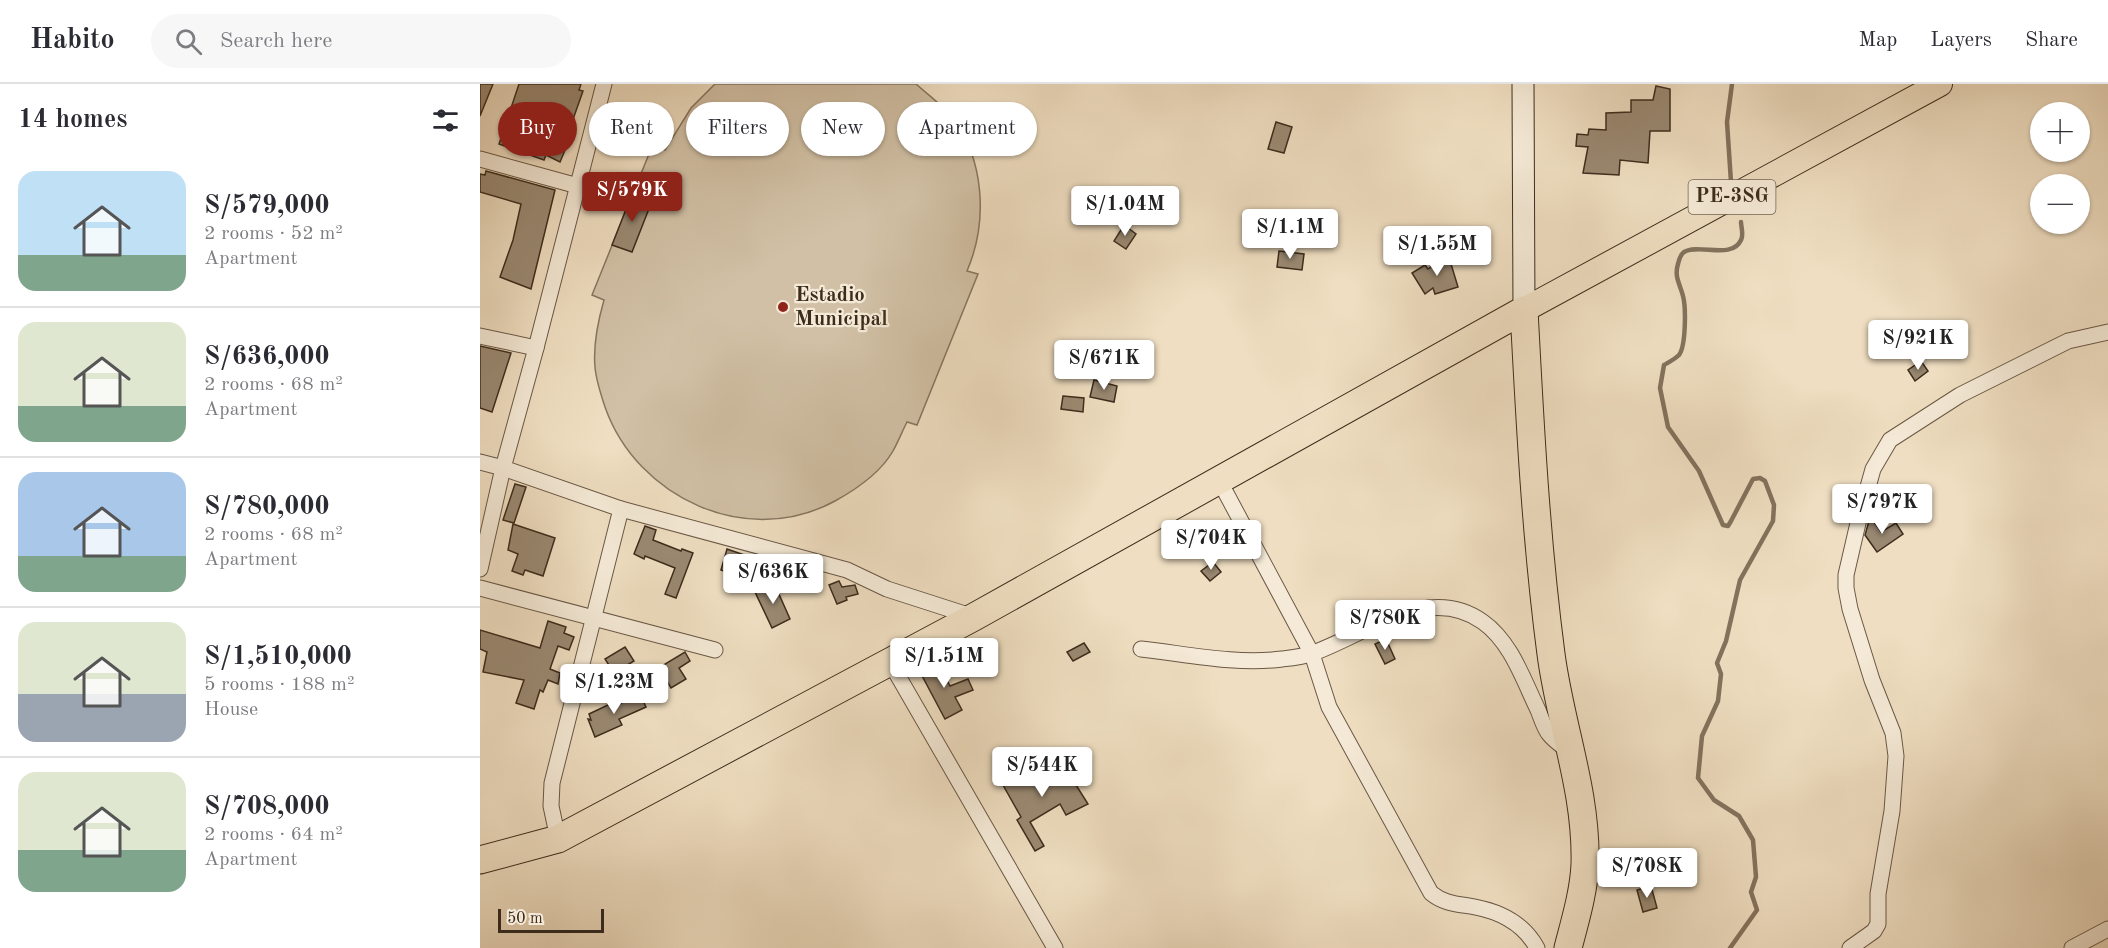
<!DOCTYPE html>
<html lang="en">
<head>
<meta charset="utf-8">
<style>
	body { margin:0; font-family:"Old Standard TT",serif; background:#f7f7f7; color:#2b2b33; height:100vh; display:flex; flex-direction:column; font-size:22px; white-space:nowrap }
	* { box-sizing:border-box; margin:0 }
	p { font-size:20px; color:#7c7c81 }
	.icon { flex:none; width:33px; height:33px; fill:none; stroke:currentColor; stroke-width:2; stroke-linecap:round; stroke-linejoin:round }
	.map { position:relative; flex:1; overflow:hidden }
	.side { display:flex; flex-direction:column; background:#fff; width:480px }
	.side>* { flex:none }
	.top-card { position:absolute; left:18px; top:18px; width:570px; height:54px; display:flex; gap:12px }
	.controls { position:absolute; left:1550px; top:18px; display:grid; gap:12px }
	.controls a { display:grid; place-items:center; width:60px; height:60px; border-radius:50%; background:#fff; box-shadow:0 2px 4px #0004; font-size:30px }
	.scale { position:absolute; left:18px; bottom:15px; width:106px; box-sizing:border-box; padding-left:6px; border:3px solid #3d2c1c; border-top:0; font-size:16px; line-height:21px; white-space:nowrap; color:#3d2c1c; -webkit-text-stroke:4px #f5ead7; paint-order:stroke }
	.price { position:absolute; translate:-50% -51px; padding:0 14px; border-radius:6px; background:#fff; color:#222; font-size:20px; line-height:39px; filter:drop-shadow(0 2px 3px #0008) }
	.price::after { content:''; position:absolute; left:50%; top:36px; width:18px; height:14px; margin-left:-9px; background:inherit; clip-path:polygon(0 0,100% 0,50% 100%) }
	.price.current { background:#8f2418; color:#fff }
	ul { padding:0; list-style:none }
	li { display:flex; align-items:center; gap:18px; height:150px; padding:0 18px }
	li+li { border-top:2px solid #e1e1e2 }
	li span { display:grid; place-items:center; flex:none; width:168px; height:120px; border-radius:18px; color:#555 }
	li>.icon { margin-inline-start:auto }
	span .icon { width:72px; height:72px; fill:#fffc; stroke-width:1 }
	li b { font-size:26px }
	h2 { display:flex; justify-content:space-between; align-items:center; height:72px; padding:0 18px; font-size:26px }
	.tag { padding:0 21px; border-radius:27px; background:#fff; box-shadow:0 2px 4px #0004; font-size:21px; line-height:54px }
	.tag.current { background:#8f2418; color:#fff }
	header { display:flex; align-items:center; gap:36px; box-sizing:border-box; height:84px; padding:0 30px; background:#fff; border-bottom:2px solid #e1e1e2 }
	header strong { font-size:28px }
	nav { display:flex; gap:33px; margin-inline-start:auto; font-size:21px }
	.search { width:420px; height:54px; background:#f7f7f7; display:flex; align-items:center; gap:15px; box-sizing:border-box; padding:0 21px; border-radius:33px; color:#7c7c81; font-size:22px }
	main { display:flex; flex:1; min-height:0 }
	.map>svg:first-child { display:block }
</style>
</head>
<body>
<header>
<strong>Habito</strong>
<div class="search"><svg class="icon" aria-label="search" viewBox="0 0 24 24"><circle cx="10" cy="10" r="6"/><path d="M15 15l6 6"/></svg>Search here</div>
<nav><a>Map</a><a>Layers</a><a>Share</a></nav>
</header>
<main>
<section class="side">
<h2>14 homes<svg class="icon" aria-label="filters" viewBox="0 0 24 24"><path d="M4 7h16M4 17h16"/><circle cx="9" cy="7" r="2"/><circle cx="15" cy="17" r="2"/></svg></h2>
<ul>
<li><span style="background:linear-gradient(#bfe0f5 70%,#7fa58c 0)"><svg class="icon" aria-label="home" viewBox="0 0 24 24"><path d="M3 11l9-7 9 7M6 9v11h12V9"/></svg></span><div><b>S/579,000</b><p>2 rooms · 52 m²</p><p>Apartment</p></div></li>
<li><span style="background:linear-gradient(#dfe7d0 70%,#7fa58c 0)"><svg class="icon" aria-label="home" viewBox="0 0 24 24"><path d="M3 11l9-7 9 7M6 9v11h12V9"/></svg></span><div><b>S/636,000</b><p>2 rooms · 68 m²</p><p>Apartment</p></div></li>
<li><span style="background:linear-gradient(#a9c7e8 70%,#7fa58c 0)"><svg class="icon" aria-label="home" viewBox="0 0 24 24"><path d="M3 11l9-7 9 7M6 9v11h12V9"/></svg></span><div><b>S/780,000</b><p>2 rooms · 68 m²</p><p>Apartment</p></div></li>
<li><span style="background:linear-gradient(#dfe7d0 60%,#9aa5b1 0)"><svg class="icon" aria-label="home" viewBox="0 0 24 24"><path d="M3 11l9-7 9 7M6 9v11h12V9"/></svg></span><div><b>S/1,510,000</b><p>5 rooms · 188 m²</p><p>House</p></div></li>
<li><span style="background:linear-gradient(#dfe7d0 65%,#7fa58c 0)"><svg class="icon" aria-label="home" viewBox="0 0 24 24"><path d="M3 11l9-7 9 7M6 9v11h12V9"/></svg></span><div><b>S/708,000</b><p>2 rooms · 64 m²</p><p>Apartment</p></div></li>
</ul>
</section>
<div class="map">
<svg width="1628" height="864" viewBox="0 0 1628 864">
	<rect width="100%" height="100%" fill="#efdec1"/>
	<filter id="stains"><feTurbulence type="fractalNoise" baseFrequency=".00333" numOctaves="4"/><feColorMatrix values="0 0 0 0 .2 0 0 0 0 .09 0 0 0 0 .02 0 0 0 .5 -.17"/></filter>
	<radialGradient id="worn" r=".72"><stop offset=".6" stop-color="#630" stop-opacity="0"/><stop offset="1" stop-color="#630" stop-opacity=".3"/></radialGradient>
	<!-- green -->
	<path fill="#d1c0a5" stroke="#877660" stroke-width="1.5" d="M235,0H436C447,10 461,20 471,32C505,75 508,138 487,187L498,190L437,341L427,338C422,348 418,358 413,367C401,388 375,406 355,417C267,465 157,414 125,323C121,311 116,296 115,283C113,261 118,237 124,216L112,211L173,60L185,66L211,24Z"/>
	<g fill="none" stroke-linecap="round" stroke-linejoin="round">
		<!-- stream -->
		<g stroke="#83725d" stroke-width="4.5">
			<polyline points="1251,98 1247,38 1252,0"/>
			<path d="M1250,864L1277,826L1271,808L1276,793L1273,756L1259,732L1234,716L1218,694L1222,652L1238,617L1241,590L1237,579L1246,557L1260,496L1293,437L1294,421L1285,397L1280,394L1273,395L1251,437L1248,442L1243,441L1219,387L1188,343L1180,304L1184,281C1189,278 1195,275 1199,271C1206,262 1206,223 1203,212C1200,200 1194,193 1198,180C1199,176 1200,171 1204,168C1219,159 1252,176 1261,156C1264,151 1261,143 1261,138"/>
		</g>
	</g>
	<!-- building -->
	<g fill="#9a8972" stroke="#3d2c1c" stroke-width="1.5">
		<polygon points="0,0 13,0 0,32"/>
		<polygon points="39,0 101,0 99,6 103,7 85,58 88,59 80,78 66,71 64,76 19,60"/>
		<polygon points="1176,2 1190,5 1190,47 1170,47 1168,79 1140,76 1139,91 1103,89 1108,63 1096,62 1097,50 1108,51 1109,45 1126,46 1126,29 1151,28 1151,16 1173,16"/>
		<polygon points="796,38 812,43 804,69 788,65"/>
		<polygon points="6,87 75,106 51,205 20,193 33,156 41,120 0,108 0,90 5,91"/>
		<polygon points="152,110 172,117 152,168 132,161"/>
		<polygon points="644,141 656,150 646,165 634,157"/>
		<polygon points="799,167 824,170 822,186 797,183"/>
		<polygon points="968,170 978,203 955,210 953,204 945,210 932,189 945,181 948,185"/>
		<polygon points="0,262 31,269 12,328 0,324"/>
		<polygon points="1441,277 1448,287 1435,297 1428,286"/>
		<polygon points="614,296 637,302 634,318 610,313"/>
		<polygon points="583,312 604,314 603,328 581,325"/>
		<polygon points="35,400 46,403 34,439 23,436"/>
		<polygon points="1392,435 1401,448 1416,439 1423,450 1397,468 1385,451 1389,437"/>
		<polygon points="33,440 75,454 63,492 45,486 43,491 32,487 38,470 28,466"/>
		<polygon points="165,442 176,446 173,456 201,467 202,465 213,469 196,514 185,510 195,484 165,472 164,475 154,470"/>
		<polygon points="247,465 273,474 267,494 241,486"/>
		<polygon points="733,478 741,488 730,497 721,487"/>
		<polygon points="359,497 362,503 375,501 378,510 366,513 367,516 357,520 349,501"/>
		<polygon points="294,499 310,535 292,544 275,508"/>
		<polygon points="68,537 86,543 84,549 94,553 89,566 78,562 70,585 80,589 78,600 68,596 63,608 60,606 54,625 36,619 44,596 3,588 7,568 0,565 0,546 60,564"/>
		<polygon points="906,555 915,575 905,580 895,560"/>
		<polygon points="604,559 610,568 593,577 587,568"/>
		<polygon points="145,563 154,577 134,589 125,575"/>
		<polygon points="205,568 210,577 199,584 206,595 191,604 184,592 162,606 157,597"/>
		<polygon points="457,577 470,602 488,595 493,606 475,613 482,626 465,635 439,586"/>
		<polygon points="160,610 166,623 139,635 142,641 115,653 108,635 111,636 109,630 132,619 133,623"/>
		<polygon points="550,682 558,698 584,682 608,720 586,731 580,720 550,738 564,762 555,767 537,736 541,733 523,701 538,692 536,688"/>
		<polygon points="1171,802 1177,824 1163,828 1157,806"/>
	</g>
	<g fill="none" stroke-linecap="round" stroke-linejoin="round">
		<defs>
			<g id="street">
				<polyline points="0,75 98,102"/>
				<polyline points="0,252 56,264 23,384 0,485"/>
				<polyline points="56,264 124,0"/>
				<polyline points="0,378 23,384 141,425 367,486 407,505 494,533"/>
				<path d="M739,396L832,570L849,623L951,809C964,820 979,820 995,823C1021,828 1044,840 1057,864"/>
				<polyline points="0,504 235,566"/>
				<path d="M661,565C707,570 756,581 802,575C812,574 823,573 833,569C885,551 948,498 1003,538C1031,558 1043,595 1058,626C1061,633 1064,644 1069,650C1074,657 1084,663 1090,668"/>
				<polyline points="410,578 575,864"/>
				<polyline points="78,755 71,722 72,699 141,425"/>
				<polyline points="1370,864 1394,847 1398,840 1398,810 1412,727 1416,672 1413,649 1392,596 1370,525 1366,504 1366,491 1378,439 1393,385 1410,356 1480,311 1588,257 1628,248"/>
				<polyline points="1592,864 1628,845"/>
			</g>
			<polyline id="secondary" points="1043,0 1044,226"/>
			<polyline id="primary" points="1044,226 1460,0"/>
			<path id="highway" d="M0,776L78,755L494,533L1044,226C1050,341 1056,456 1071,570C1080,640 1107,707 1105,780C1104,807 1095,837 1088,864"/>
		</defs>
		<!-- street casing -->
		<use href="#street" stroke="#6a5845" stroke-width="17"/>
		<!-- secondary casing -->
		<use href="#secondary" stroke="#3d2c1c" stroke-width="23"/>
		<!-- primary casing -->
		<use href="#primary" stroke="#3d2c1c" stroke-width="26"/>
		<!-- highway casing -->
		<use href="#highway" stroke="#3d2c1c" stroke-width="29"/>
		<!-- street -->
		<use href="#street" stroke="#f5ead7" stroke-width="15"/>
		<!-- secondary -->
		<use href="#secondary" stroke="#f5ead7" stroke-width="21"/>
		<!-- primary -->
		<use href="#primary" stroke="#efdec1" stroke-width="24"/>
		<!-- highway -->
		<use href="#highway" stroke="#efdec1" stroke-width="27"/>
	</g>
	<!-- markers -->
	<circle fill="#8f2418" stroke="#f5ead7" stroke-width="2" cx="303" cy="223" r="6"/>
	<g text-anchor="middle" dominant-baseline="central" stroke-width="4.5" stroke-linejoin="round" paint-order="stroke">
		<!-- shield labels -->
		<rect fill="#f5ead7" stroke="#746554" stroke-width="1.5" x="1208.5" y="96" width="87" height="34" rx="4.5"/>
		<g font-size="20" font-weight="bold" fill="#3d2c1c">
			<text x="1252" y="113">PE-3SG</text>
		</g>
		<!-- poi labels -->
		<g font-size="21" font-weight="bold" fill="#3d2c1c" stroke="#f5ead7" text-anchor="start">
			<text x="315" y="211">Estadio<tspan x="315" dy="24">Municipal</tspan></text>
		</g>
	</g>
	<rect width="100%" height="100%" filter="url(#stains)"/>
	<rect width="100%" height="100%" fill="url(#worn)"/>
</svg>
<div class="controls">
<a>+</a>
<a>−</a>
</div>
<div class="scale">50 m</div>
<b class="price current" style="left:152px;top:139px">S/579K</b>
<b class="price" style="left:645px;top:153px">S/1.04M</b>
<b class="price" style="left:810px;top:176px">S/1.1M</b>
<b class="price" style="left:957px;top:193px">S/1.55M</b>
<b class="price" style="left:1438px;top:287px">S/921K</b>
<b class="price" style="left:624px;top:307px">S/671K</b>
<b class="price" style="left:1402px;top:451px">S/797K</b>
<b class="price" style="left:731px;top:487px">S/704K</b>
<b class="price" style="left:293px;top:521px">S/636K</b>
<b class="price" style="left:905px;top:567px">S/780K</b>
<b class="price" style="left:464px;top:605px">S/1.51M</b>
<b class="price" style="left:134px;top:631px">S/1.23M</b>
<b class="price" style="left:562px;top:714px">S/544K</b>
<b class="price" style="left:1167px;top:815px">S/708K</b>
<div class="top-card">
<a class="tag current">Buy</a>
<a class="tag">Rent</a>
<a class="tag">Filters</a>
<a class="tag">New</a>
<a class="tag">Apartment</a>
</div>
</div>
</main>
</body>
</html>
